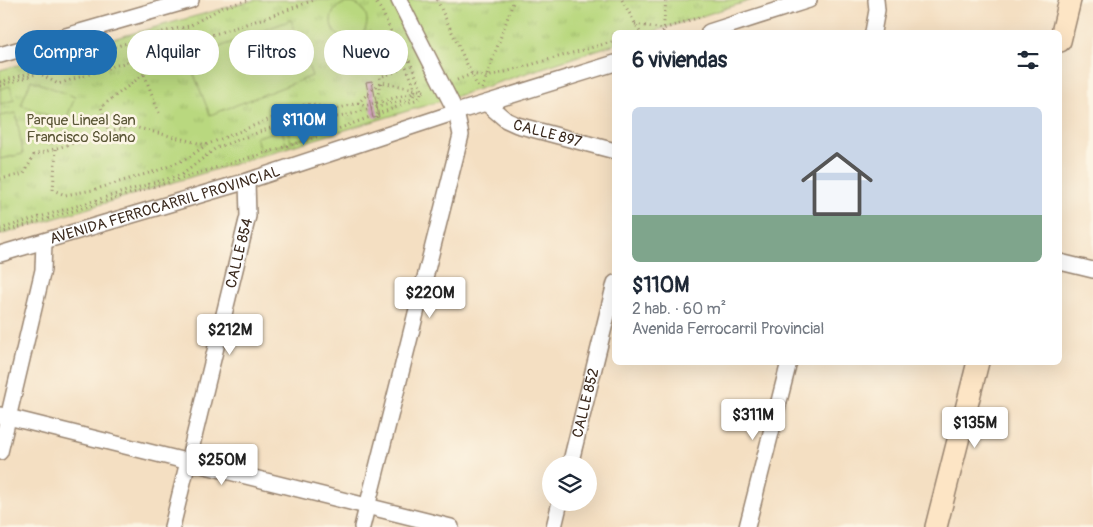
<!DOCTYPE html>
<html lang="es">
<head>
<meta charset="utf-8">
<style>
	body { margin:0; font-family:Pangolin,sans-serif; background:#f2f2f3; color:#1f2937; height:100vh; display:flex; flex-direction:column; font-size:19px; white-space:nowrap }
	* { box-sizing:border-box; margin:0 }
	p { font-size:16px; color:#747a83 }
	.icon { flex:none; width:28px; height:28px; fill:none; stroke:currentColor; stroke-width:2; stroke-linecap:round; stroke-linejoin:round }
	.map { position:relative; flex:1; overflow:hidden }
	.details { position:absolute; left:612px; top:30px; width:450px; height:335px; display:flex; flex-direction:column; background:#fff; border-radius:8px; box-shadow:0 5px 20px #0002 }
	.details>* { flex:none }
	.guide { position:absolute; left:15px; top:30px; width:475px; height:45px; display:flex; gap:10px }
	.tools { position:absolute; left:542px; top:456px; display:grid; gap:10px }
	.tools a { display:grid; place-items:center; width:55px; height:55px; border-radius:50%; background:#fff; box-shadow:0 5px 20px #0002; font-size:25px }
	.price { position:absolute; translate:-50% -42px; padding:0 11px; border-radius:5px; background:#fff; color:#222; font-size:16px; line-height:32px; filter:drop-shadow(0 1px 2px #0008) }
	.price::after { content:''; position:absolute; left:50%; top:30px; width:15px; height:11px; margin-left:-8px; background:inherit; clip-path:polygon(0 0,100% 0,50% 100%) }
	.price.selected { background:#1f6fb2; color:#fff }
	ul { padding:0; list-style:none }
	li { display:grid; align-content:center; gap:10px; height:265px; padding:0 20px }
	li+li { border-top:1px solid #e0e1e3 }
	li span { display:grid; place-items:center; height:155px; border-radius:8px; color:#555 }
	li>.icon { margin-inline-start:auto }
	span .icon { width:90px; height:90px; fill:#fffc; stroke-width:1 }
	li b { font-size:21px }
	h2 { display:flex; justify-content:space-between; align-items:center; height:60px; padding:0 20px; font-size:21px }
	.tag { padding:0 18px; border-radius:22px; background:#fff; box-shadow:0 5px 20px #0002; font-size:18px; line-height:45px }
	.tag.selected { background:#1f6fb2; color:#fff }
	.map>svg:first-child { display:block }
</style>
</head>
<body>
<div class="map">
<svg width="1093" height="527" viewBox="0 0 1093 527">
	<defs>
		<pattern id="grass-tufts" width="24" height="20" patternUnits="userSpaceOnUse" patternTransform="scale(1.25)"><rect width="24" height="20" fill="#b9d87f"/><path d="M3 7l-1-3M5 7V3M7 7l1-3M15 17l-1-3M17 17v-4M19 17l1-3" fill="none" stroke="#a0ba6d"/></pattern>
		<pattern id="building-hatch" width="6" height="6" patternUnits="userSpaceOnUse" patternTransform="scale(1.25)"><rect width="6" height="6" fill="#ce96bb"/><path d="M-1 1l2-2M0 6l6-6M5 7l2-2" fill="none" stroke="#a87b97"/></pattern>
	</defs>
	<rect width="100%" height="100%" fill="#fcf5e5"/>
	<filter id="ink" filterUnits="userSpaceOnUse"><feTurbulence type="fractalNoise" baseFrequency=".02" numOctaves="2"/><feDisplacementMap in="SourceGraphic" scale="10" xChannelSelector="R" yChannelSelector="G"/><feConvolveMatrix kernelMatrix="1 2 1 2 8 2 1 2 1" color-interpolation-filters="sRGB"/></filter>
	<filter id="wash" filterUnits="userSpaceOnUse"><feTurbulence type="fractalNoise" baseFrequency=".0096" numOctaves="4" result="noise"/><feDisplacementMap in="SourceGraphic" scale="20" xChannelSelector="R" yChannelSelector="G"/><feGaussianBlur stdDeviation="1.12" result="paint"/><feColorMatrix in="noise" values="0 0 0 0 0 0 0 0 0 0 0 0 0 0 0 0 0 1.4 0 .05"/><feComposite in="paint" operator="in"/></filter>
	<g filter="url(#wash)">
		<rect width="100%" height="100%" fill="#f4dfc2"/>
		<!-- grass -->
		<polygon fill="url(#grass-tufts)" stroke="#7a814e" points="254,0 752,0 652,32 615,32 615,44 460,95 0,235 0,70"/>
		<!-- garden -->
		<g fill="#b9d87f" stroke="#7a814e">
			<circle cx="349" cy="21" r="18"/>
			<polygon points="291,20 312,76 210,115 188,59"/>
			<polygon points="31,80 75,97 65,122 21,105"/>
			<polygon points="10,86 14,100 0,104 0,89"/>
			<polygon points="16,113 23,154 0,159 0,116"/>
			<polygon points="313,120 317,135 291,142 287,128"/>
			<polygon points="282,130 286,144 260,151 256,137"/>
		</g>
		<g id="blocks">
			<!-- building -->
			<polygon fill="url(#building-hatch)" points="372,81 379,117 373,118 366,82"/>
		</g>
	</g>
	<g filter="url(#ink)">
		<use href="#blocks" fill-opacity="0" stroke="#988470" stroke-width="1"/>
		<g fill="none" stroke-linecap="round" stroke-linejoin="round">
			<defs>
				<g id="minor">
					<polyline points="709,32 809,0"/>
					<polyline points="873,32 877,10 876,0"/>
					<polyline points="0,55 191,0"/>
					<path id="s1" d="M486,103L506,120L517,125L615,151"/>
					<path id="s2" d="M0,254L247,181L456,112L486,103L615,63"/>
					<polyline points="1060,262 1093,270"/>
					<polyline points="0,415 451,527"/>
					<polyline points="0,452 43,270 44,242"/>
					<path id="s3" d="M570,465L615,283"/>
					<path id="s4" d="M172,527L248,216L247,181"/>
					<polyline points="362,527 461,135 456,112 399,0"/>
					<polyline points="554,527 560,502"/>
					<polyline points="747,527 789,362"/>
				</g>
				<g id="secondary">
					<polyline points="1060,41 1070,0"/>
					<polyline points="936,527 978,362"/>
				</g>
			</defs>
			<!-- minor casing -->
			<use href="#minor" stroke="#988470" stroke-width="18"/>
			<!-- secondary casing -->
			<use href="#secondary" stroke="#988470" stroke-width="24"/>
			<!-- path -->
			<g stroke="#988470" stroke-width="3" stroke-dasharray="1 4" stroke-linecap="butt">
				<polyline points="437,0 479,90"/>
				<polyline points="622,0 640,32"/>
				<polyline points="635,24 663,29 703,16"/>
				<polyline points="663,32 666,0"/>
				<polyline points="457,80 472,74 487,77 615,41"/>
				<polyline points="0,82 163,32 189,26 223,7 249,0"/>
				<polyline points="0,86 39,73 58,84 271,16 314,0"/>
				<polyline points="482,89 514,0"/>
				<polyline points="358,103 365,106 416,92"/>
				<polyline points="376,103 381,82 380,77 397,71 408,58"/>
				<polyline points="159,113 144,74 162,59 163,32"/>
				<polyline points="109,133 101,107 144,74"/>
				<polyline points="56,149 53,190 65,195 93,190 162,169 188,158 206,145"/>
				<polyline points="0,179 24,174 34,155 130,126 206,145 307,104 336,109 358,103 381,82 428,92"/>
				<polyline points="0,229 183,174 216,148 306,115 340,117 412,98 415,92 414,85 382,11 374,0"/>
				<polyline points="0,233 314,138 418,99 420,97 422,90 399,37"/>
			</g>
			<!-- minor -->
			<use href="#minor" stroke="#fff" stroke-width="15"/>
			<!-- secondary -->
			<use href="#secondary" stroke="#fde5c5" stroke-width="21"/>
		</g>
	</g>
	<g text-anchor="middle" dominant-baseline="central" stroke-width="5" stroke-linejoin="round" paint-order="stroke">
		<!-- park labels -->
		<g font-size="15" fill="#5a5636" stroke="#fcf5e5">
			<text x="81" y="120">Parque Lineal San<tspan x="81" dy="17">Francisco Solano</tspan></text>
		</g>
		<!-- street labels -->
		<g font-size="15" fill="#3b2a1e" stroke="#fcf5e5">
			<text stroke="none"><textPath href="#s1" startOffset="70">CALLE 897</textPath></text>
			<text stroke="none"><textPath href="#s2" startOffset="172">AVENIDA FERROCARRIL PROVINCIAL</textPath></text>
			<text stroke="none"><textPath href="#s4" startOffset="282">CALLE 854</textPath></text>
			<text stroke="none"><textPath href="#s3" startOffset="64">CALLE 852</textPath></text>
		</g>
	</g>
</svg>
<div class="tools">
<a><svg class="icon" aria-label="layers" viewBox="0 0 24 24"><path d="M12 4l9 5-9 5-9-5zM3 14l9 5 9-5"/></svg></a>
</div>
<b class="price selected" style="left:304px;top:146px">$110M</b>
<b class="price" style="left:430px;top:319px">$220M</b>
<b class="price" style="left:230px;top:356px">$212M</b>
<b class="price" style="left:753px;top:441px">$311M</b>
<b class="price" style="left:975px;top:449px">$135M</b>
<b class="price" style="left:222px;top:486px">$250M</b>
<div class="guide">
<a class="tag selected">Comprar</a>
<a class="tag">Alquilar</a>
<a class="tag">Filtros</a>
<a class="tag">Nuevo</a>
</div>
<section class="details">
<h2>6 viviendas<svg class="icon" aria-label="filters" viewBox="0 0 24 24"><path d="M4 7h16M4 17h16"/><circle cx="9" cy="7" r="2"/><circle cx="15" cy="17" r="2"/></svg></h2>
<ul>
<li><span style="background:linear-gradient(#c9d6e8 70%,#7fa58c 0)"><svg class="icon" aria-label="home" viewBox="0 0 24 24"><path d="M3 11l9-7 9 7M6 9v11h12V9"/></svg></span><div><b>$110M</b><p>2 hab. · 60 m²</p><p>Avenida Ferrocarril Provincial</p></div></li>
</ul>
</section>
</div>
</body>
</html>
